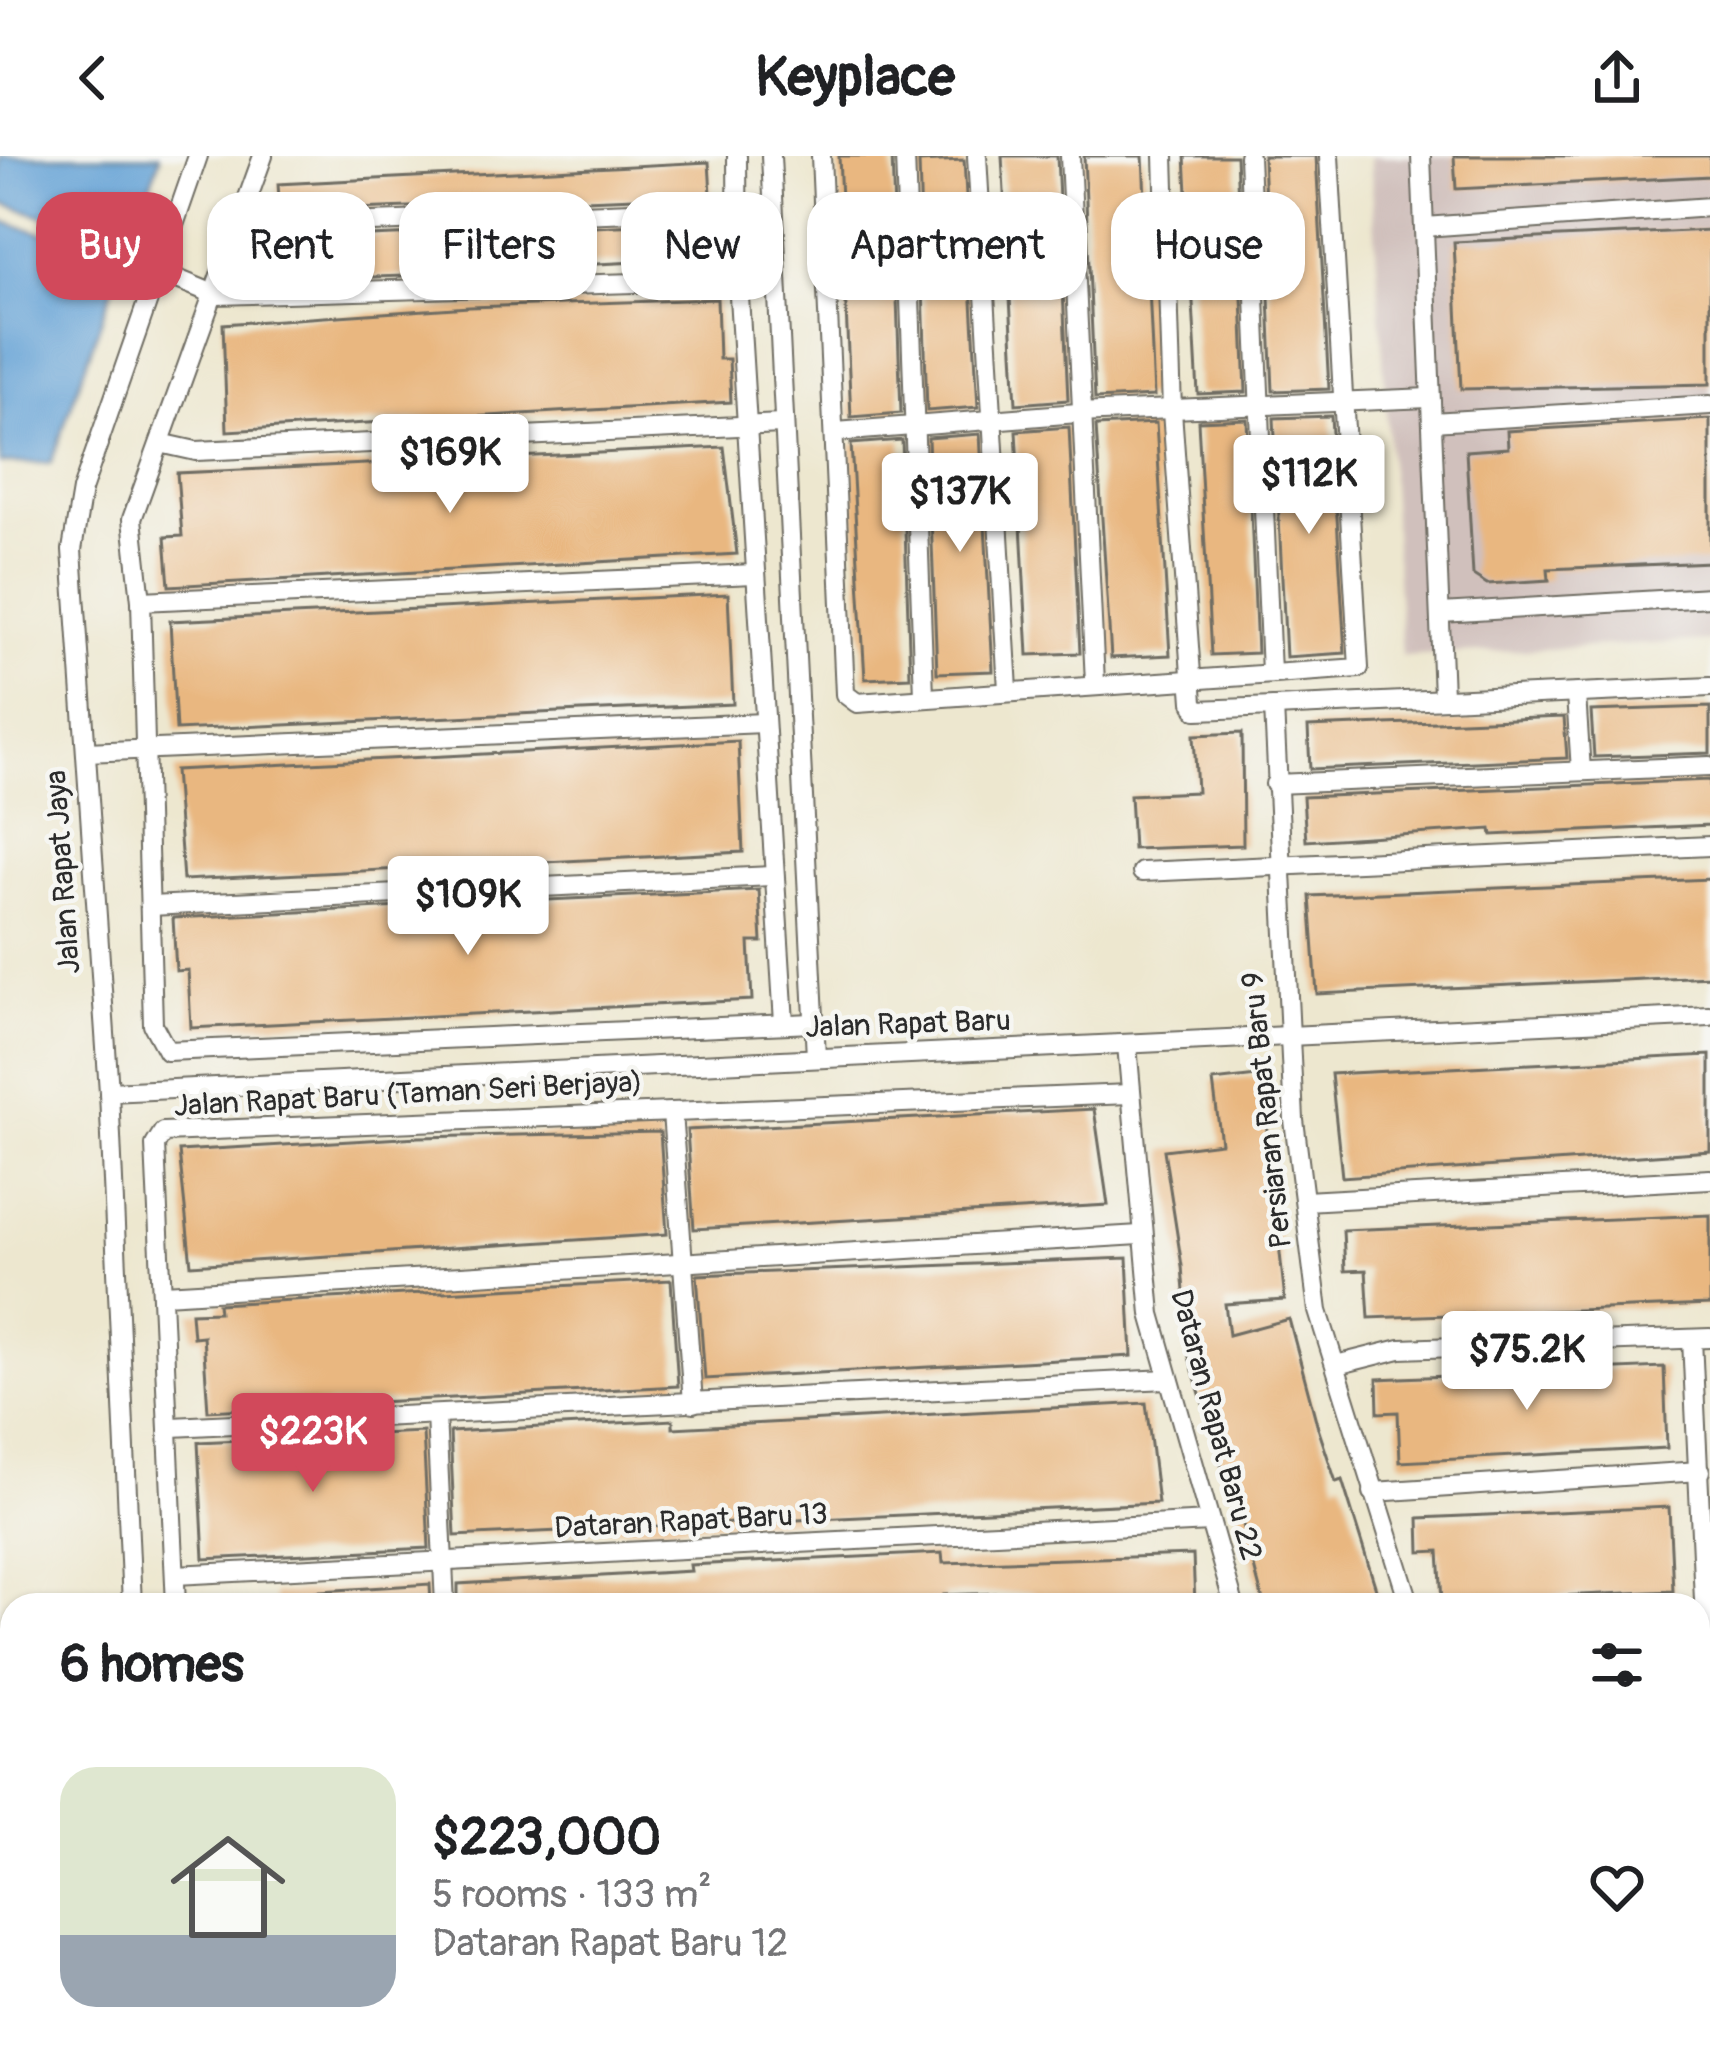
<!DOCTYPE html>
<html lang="en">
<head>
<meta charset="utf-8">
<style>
	body { margin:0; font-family:Pangolin,sans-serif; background:#f2f2f2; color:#202124; height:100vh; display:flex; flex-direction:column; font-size:45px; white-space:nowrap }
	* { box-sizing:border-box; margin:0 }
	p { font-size:39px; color:#757577 }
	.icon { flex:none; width:66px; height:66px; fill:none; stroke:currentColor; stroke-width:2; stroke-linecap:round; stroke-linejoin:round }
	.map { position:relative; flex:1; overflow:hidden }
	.side { position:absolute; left:0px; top:1437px; width:1710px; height:471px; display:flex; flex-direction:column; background:#fff; border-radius:36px 36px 0 0; box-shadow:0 3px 9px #0004 }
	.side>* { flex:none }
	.hud { position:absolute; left:36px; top:36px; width:1638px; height:108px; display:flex; gap:24px }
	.price { position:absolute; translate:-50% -102px; padding:0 27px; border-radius:12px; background:#fff; color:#222; font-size:39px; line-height:78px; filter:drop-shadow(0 3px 6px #0008) }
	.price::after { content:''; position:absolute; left:50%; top:72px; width:36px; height:27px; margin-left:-18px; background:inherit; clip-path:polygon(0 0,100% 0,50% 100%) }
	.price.on { background:#d1495b; color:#fff }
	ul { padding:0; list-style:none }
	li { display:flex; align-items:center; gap:36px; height:300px; padding:0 60px }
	li span { display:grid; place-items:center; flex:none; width:336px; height:240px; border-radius:36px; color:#555 }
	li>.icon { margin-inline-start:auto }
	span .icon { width:144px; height:144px; fill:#fffc; stroke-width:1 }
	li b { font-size:51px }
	h2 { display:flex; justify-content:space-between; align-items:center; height:144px; padding:0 60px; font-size:51px }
	.pill { padding:0 42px; border-radius:36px; background:#fff; box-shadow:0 3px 9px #0004; font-size:42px; line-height:108px }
	.pill.on { background:#d1495b; color:#fff }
	header { display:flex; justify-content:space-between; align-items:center; height:156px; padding:0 60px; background:#fff; font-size:54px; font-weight:700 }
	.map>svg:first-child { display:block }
</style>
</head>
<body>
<header><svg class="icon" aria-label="back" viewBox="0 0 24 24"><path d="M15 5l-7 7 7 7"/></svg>Keyplace<svg class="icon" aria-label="share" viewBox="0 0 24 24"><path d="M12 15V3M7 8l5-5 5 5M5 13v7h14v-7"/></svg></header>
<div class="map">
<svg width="1710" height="1907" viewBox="0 0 1710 1907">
	<rect width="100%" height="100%" fill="#f6f6f2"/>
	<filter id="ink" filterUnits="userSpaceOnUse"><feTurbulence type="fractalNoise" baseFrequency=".00833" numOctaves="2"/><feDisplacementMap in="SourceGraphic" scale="24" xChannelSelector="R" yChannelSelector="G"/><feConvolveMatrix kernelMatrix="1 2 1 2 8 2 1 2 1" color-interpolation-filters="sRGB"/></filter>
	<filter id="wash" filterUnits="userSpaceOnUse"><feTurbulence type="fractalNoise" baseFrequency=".004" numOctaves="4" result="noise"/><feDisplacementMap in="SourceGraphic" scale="48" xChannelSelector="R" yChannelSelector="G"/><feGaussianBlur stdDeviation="2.7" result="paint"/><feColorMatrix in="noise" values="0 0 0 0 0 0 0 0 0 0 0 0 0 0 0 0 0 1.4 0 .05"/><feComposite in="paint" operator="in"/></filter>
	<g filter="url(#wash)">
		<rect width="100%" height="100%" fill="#ede7cf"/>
		<!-- industrial -->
		<g fill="#d0c0bc">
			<polygon points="1370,0 1710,0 1710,485 1402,500"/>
			<polygon points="12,1772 12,1896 124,1896 125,1907 0,1907 0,1773"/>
		</g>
		<!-- green -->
		<polygon fill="#a8cf79" stroke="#6a7d52" stroke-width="3" points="893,1896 1191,1896 1194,1907 893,1907"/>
		<!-- water -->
		<g fill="#64a1d5" stroke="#486680" stroke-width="3">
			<polygon points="0,0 159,0 160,2 129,86 0,47"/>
			<polygon points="0,65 124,100 51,307 0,307"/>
		</g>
		<g id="blocks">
			<!-- building -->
			<g fill="#e9b780">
				<polygon points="839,0 892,0 901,257 851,261"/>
				<polygon points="1002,0 1057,0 1068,244 1016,248"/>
				<polygon points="1084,0 1143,0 1154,240 1095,243"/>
				<polygon points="1185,0 1236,0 1246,236 1198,238"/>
				<polygon points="1263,0 1316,0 1329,233 1273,235"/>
				<polygon points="1454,0 1710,0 1710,20 1456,33"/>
				<polygon points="964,4 978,251 927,255 919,6"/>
				<polygon points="709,6 711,39 280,56 278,28"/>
				<polygon points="714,66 716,102 498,113 498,117 249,125 247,85"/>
				<polygon points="1710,74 1710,228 1461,233 1454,86"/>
				<polygon points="717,143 719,203 729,203 731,246 227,275 223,168 469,151"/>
				<polygon points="1331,260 1345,497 1286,501 1274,262"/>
				<polygon points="1247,263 1257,497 1211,499 1198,265"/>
				<polygon points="1710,263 1710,406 1548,413 1549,424 1487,428 1473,419 1466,295 1508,292 1507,275"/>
				<polygon points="1156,267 1170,499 1111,502 1096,270"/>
				<polygon points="1069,271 1080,497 1028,499 1016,275"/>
				<polygon points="980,278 993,515 937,517 928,282"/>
				<polygon points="902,284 910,521 865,523 851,288"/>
				<polygon points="724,291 737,398 169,430 165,381 182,380 177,317"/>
				<polygon points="728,438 733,548 176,574 170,465"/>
				<polygon points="1710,551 1710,597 1594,601 1591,555"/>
				<polygon points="1564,561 1567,602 1310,613 1308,571"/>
				<polygon points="1242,577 1243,689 1133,693 1130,639 1197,636 1194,579"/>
				<polygon points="738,585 743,696 183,724 175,614"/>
				<polygon points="1710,624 1710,669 1492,679 1491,673 1306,685 1303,641"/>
				<polygon points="1710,723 1710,820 1317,838 1310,740"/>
				<polygon points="759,734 762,786 749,786 752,844 191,872 188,814 176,815 173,762"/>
				<polygon points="1710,899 1710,995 1342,1021 1331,918"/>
				<polygon points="1266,919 1272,966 1266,966 1285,1144 1225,1148 1229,1179 1289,1163 1318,1272 1336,1326 1342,1324 1381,1449 1264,1449 1228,1311 1222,1312 1189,1201 1182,1110 1164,994 1221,987 1213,925"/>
				<polygon points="1094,953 1108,1049 694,1073 687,974"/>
				<polygon points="660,976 667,1078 191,1109 179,995 419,981"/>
				<polygon points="1710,1059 1710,1149 1369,1162 1366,1114 1345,1115 1343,1074"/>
				<polygon points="1127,1102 1132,1200 705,1223 697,1119"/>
				<polygon points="671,1124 678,1230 208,1255 203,1180 193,1181 191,1157 219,1156 218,1148"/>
				<polygon points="1664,1211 1667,1292 1400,1306 1398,1256 1378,1257 1377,1223"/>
				<polygon points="1146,1247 1158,1347 455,1380 450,1276 673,1264 673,1272"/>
				<polygon points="423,1276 429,1392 204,1403 198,1286"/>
				<polygon points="1669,1351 1673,1435 1442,1445 1439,1395 1420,1396 1419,1362"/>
				<polygon points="942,1397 943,1407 1193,1399 1195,1449 1034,1449 1034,1436 944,1439 945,1449 458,1449 458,1428 691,1415 690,1409"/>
				<polygon points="430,1428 431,1449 274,1449 274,1438"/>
			</g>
		</g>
	</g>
	<g filter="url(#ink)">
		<use href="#blocks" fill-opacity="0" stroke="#6f6d64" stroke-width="3"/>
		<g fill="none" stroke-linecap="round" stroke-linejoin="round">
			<defs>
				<g id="minor">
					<polyline points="263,0 132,363 141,445 153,869 167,895 813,867"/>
					<polyline points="737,0 738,124 784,867"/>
					<polyline points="771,0 816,901"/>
					<polyline points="821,0 845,538 857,547 1359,512 1329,0"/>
					<polyline points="905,0 924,540"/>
					<polyline points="977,0 1008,534"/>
					<polyline points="1070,0 1095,527"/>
					<polyline points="1164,0 1172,255 1193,546 1197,554 1274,551 1294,964 1318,1155 1410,1449"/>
					<polyline points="1249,0 1271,517"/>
					<polyline points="1421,0 1443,540"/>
					<polyline points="238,71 737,52"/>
					<polyline points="1424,71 1710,51"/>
					<polyline points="158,115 216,139 776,123"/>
					<polyline points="1432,266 1710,249"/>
					<polyline points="836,276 1078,257 1429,242"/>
					<polyline points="160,287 196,295 782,268"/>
					<polyline points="141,445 754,418"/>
					<polyline points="1441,457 1710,441"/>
					<polyline points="1576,539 1581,615"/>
					<polyline points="1274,551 1710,531"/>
					<polyline points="86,596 764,567"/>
					<polyline points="1275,628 1710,610"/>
					<polyline points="1142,716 1710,690"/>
					<polyline points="150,750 772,720"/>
					<polyline points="1127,889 1151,1158 1234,1449"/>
					<polyline points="109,936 1710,860"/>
					<polyline points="672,956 693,1247"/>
					<polyline points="1305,1045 1710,1023"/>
					<polyline points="164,1138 1140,1079"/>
					<polyline points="1692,1183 1710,1575"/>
					<polyline points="1336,1209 1400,1193 1710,1182"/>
					<polyline points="436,1259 445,1449"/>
					<polyline points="172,1271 1168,1223"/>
					<polyline points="1373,1336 1700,1315"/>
					<polyline points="175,1419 1210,1366"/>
					<polyline points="132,1449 109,936 72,394 82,334 198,0"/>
					<polyline points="176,1449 155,989 163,976 1130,938"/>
					<polyline points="1698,1597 1710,1597"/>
					<polyline points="0,1797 12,1797"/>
					<polyline points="149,1896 150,1907"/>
					<polyline points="198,1896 198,1907"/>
					<polyline points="1205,1896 1208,1907"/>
					<polyline points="1364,1896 1367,1907"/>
					<polyline points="1538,1896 1542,1907"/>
					<polyline points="1693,1896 1697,1907"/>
					<polyline points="741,1907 881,1899"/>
				</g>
			</defs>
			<!-- minor casing -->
			<use href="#minor" stroke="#6f6d64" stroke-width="22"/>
			<!-- minor -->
			<use href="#minor" stroke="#fff" stroke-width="18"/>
		</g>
	</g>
	<g text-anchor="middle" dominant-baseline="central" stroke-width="9" stroke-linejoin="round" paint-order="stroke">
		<!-- street labels -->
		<g font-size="30" fill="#2b2b2b" stroke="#f6f6f2">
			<text transform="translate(63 716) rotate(-94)">Jalan Rapat Jaya</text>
			<text transform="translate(908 868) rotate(-2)">Jalan Rapat Baru</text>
			<text transform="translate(408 938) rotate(-3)">Jalan Rapat Baru (Taman Seri Berjaya)</text>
			<text transform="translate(1267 954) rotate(-96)">Persiaran Rapat Baru 9</text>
			<text transform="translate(1216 1269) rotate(75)">Dataran Rapat Baru 22</text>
			<text transform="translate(691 1365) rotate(-3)">Dataran Rapat Baru 13</text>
		</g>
	</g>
</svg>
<b class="price" style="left:450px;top:360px">$169K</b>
<b class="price" style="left:1309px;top:381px">$112K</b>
<b class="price" style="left:960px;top:399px">$137K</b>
<b class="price" style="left:468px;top:802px">$109K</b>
<b class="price" style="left:1527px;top:1257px">$75.2K</b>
<b class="price on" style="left:313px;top:1339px">$223K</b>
<div class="hud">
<a class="pill on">Buy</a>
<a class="pill">Rent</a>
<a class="pill">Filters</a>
<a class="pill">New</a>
<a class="pill">Apartment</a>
<a class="pill">House</a>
</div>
<section class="side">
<h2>6 homes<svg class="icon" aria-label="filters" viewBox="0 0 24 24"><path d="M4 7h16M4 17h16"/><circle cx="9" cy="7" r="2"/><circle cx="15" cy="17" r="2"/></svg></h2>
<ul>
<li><span style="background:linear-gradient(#dfe7d0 70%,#9aa5b1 0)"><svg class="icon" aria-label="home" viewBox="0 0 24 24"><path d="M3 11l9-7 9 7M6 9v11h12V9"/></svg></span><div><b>$223,000</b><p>5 rooms · 133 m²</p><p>Dataran Rapat Baru 12</p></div><svg class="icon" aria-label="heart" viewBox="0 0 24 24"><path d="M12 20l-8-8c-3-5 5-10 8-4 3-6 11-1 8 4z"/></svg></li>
</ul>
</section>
</div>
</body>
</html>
